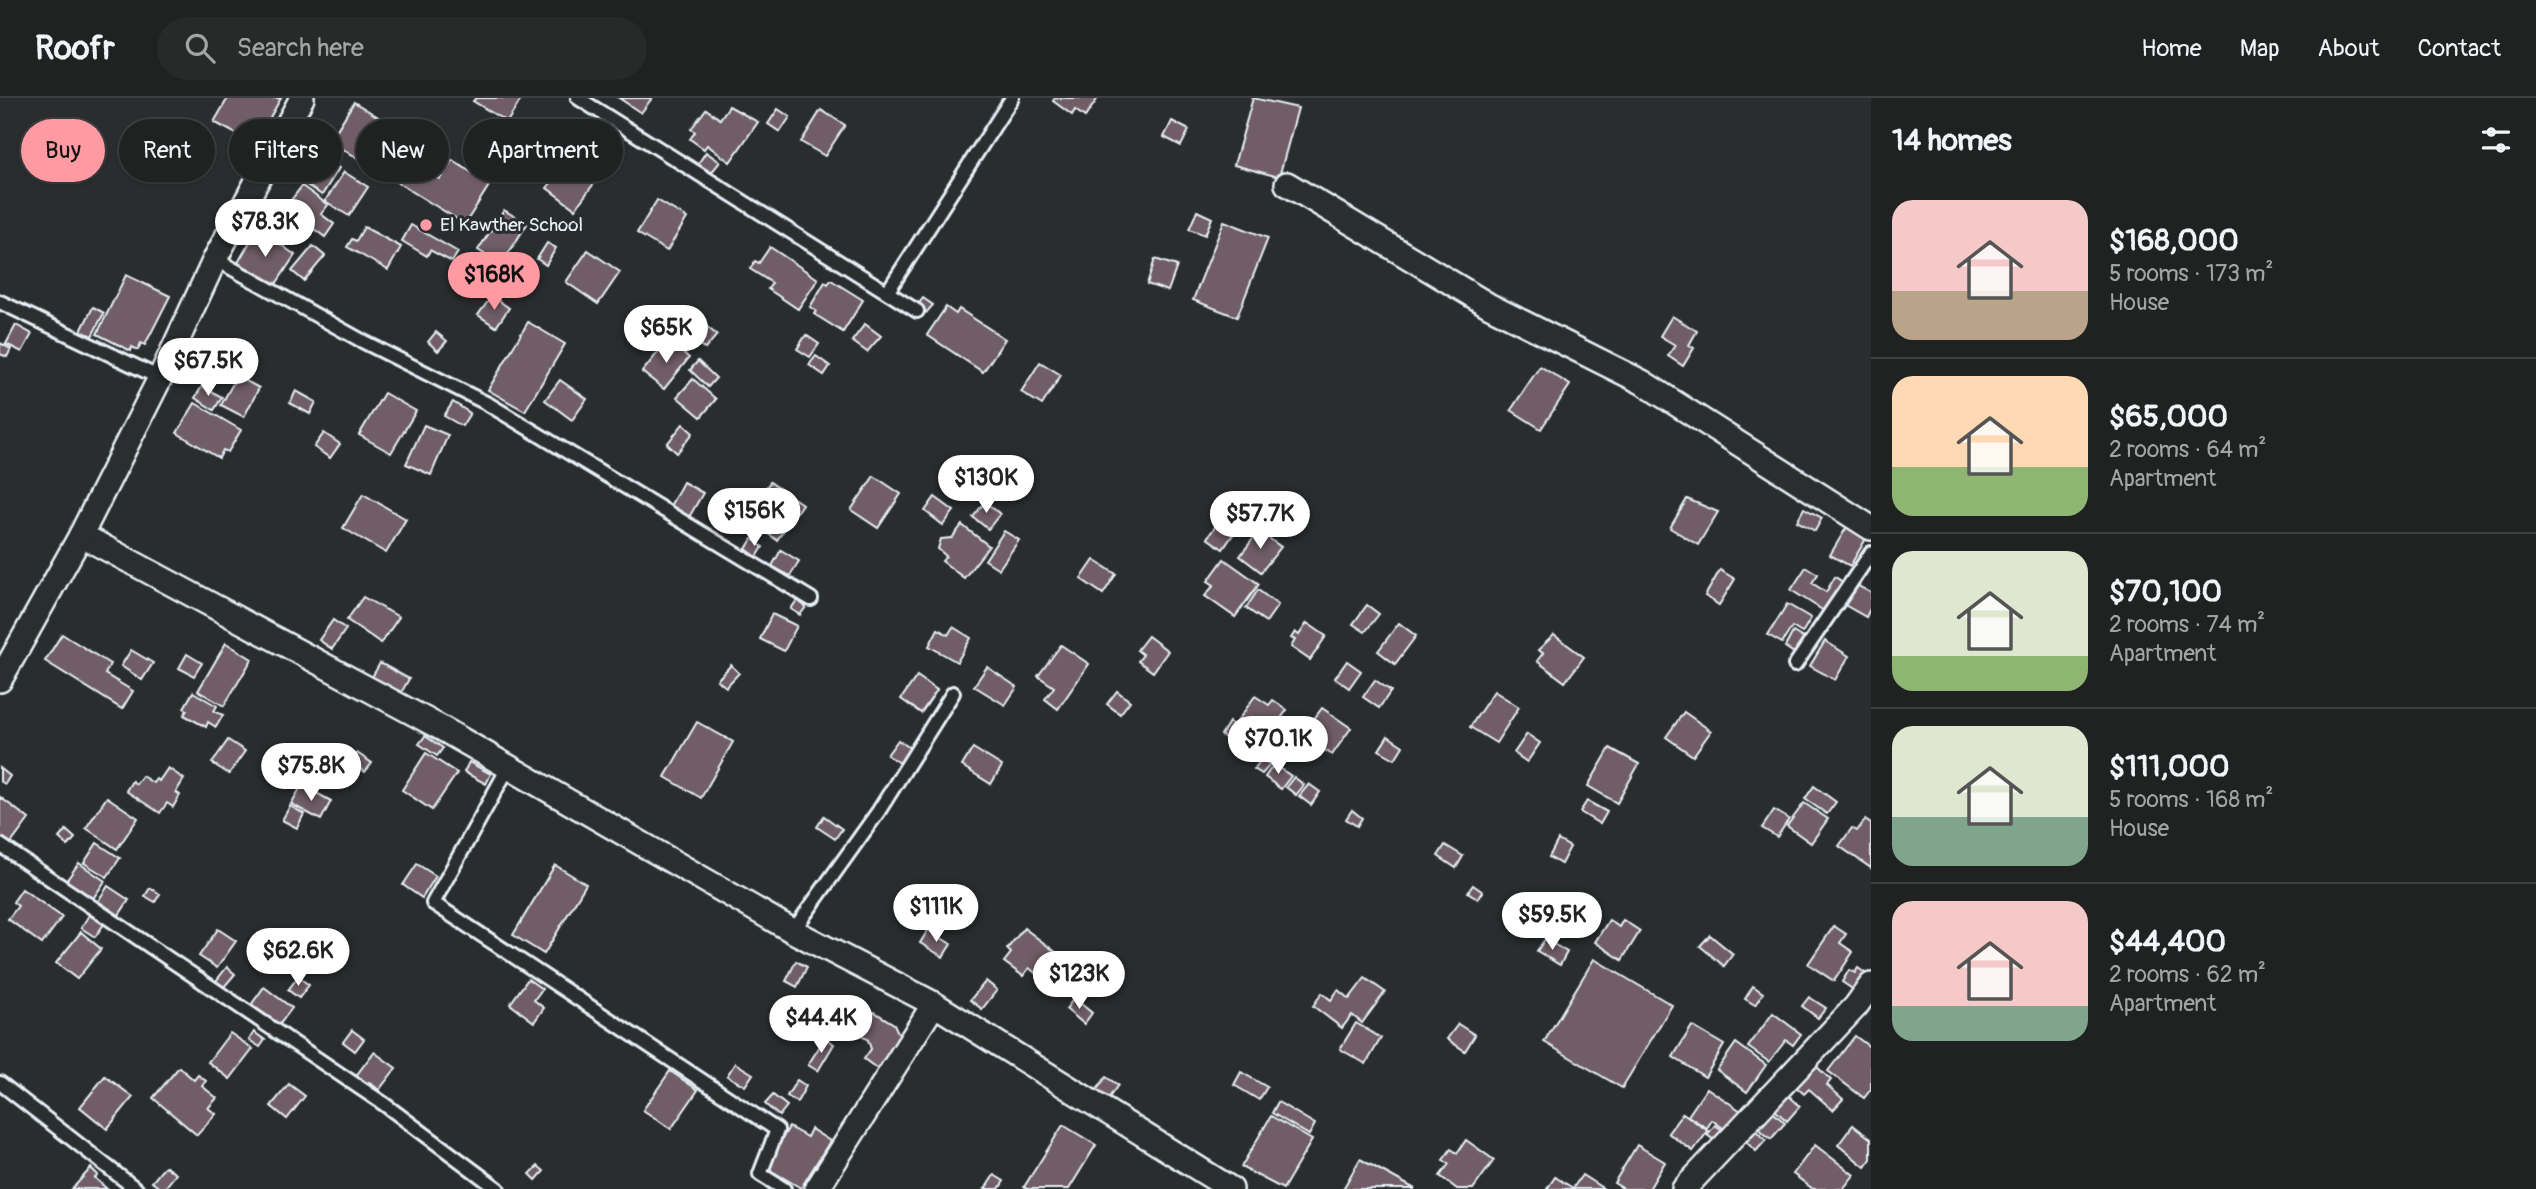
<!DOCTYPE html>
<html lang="en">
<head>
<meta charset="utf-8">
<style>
	body { margin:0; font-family:Pangolin,sans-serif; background:#282a2a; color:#f1f3f6; height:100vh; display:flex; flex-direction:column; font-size:26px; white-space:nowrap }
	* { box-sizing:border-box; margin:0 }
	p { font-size:23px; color:#a2a4a5 }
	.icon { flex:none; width:38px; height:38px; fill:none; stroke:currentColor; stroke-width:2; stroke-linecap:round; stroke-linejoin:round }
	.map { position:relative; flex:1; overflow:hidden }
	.details { display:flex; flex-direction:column; background:#202222; width:665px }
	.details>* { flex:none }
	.banner { position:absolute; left:21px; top:21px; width:665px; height:63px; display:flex; gap:14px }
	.price { position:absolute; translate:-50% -60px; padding:0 16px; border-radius:24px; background:#fff; color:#222; font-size:23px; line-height:46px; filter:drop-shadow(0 2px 4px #0008) }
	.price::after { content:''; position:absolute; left:50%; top:42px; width:21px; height:16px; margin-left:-10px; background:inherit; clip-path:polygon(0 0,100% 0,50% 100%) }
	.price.on { background:#ff9aa2; color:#111 }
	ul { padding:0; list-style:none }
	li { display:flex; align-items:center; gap:21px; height:175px; padding:0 21px }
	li+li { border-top:2px solid #3d3f40 }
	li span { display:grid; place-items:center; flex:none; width:196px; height:140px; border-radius:21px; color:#555 }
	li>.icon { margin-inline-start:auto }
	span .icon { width:84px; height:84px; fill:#fffc; stroke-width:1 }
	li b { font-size:30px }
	h2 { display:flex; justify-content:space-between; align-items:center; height:84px; padding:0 21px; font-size:30px }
	.tag { padding:0 24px; border-radius:32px; background:#202222; box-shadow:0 2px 5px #0004,0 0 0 2px #3d3f40; font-size:24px; line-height:63px }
	.tag.on { background:#ff9aa2; color:#111 }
	header { display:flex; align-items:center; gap:42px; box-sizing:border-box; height:98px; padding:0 35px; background:#202222; border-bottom:2px solid #3d3f40 }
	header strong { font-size:33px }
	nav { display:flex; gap:38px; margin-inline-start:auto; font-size:24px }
	.search { width:490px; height:63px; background:#282a2a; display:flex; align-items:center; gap:18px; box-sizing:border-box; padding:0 24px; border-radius:38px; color:#a2a4a5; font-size:26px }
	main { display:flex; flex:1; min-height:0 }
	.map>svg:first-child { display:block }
</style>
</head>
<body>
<header>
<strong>Roofr</strong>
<div class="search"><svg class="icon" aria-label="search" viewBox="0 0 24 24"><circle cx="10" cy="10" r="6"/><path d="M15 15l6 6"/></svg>Search here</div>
<nav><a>Home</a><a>Map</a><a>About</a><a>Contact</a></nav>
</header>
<main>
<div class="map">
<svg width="1871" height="1091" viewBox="0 0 1871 1091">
	<rect width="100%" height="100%" fill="#2a2d2e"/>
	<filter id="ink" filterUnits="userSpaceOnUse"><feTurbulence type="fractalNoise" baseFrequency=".0143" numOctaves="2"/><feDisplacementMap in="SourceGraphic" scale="14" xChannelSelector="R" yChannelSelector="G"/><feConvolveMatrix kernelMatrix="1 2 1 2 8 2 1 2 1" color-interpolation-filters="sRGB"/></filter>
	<g filter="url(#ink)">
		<!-- building -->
		<g fill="#6f5d65" stroke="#e8f1f8" stroke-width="2">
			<polygon points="228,0 281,0 255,46 214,24"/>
			<polygon points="476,0 522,0 507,24 473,3"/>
			<polygon points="619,0 652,0 641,15"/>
			<polygon points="1055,0 1098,0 1085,19 1075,12 1072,17 1053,3"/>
			<polygon points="1253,0 1298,10 1279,79 1234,67"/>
			<polygon points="354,4 388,25 376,42 440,81 452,62 490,86 465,126 330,43"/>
			<polygon points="729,8 758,24 730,64 707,47 704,51 690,41 695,34 691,31 706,11 720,21"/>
			<polygon points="778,11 790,19 780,34 768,26"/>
			<polygon points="821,12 845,27 825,58 801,44"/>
			<polygon points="1172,23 1189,32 1181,48 1164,39"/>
			<polygon points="706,54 720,64 711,75 698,66"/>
			<polygon points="563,55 598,80 575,111 547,90 555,80 545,73"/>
			<polygon points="322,59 339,70 322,97 305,86"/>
			<polygon points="344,74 368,89 349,118 325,103"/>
			<polygon points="302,88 328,107 321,116 334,126 325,139 285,110"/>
			<polygon points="657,102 687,120 667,153 637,135"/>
			<polygon points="504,112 527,126 501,167 478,152"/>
			<polygon points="1197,113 1212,120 1205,137 1189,131"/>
			<polygon points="1224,123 1268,140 1237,219 1193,202"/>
			<polygon points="411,127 458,154 452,164 430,152 427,158 402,143"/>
			<polygon points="364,129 401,149 388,172 347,149 352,141 356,143"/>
			<polygon points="258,130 295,157 274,189 236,168"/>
			<polygon points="547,145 556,150 546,167 537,161"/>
			<polygon points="313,148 325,158 304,183 292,173"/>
			<polygon points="770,149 818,181 798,211 768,191 772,185 750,171 755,163 759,165"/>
			<polygon points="588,152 620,174 598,206 566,184"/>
			<polygon points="1155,161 1177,168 1168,193 1147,186"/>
			<polygon points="126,177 170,198 145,247 141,245 138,252 132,249 131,253 97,236"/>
			<polygon points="831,182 863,202 843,234 814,216 816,213 810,209 825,184 828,186"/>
			<polygon points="492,198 509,210 496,229 478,217"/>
			<polygon points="923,200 933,207 926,215 917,208"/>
			<polygon points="93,209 104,215 92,238 81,233"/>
			<polygon points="946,209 956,216 959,211 1005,241 983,274 927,237"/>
			<polygon points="1672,218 1697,233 1689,247 1694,250 1683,268 1668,258 1675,247 1660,238"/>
			<polygon points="528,224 565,246 525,313 488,292"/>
			<polygon points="865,226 881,238 867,254 852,243"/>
			<polygon points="16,227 32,236 22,254 6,246"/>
			<polygon points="707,229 717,237 705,251 695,243"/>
			<polygon points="436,234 447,243 438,253 428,244"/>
			<polygon points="806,237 819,246 810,259 797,251"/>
			<polygon points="668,242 689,260 664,291 642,274"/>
			<polygon points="0,245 11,251 7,259 0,256"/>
			<polygon points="816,258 830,268 824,277 809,267"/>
			<polygon points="698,263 716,280 708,289 690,272"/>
			<polygon points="1040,264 1061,277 1042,307 1021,294"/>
			<polygon points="1540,268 1570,287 1541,331 1511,312"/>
			<polygon points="237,278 259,290 244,319 221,307"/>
			<polygon points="693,281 716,301 701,319 677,299"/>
			<polygon points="560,282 587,301 572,322 545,302"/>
			<polygon points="202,288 222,299 214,312 195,300"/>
			<polygon points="296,293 316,304 310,316 290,305"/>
			<polygon points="384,295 416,313 391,355 359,337"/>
			<polygon points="453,304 470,315 462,328 444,318"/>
			<polygon points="195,305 241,332 228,354 223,352 219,360 177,335"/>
			<polygon points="683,326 693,335 677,355 667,346"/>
			<polygon points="424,327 448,337 431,377 406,366"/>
			<polygon points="324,335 340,346 330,360 314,349"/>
			<polygon points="874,378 901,396 878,430 851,412"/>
			<polygon points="683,384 703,395 688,421 669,410"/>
			<polygon points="770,384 802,406 777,442 745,420"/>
			<polygon points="363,396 406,421 386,455 343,430"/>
			<polygon points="935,399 954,413 943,427 925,413"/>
			<polygon points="1687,401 1718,414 1698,447 1670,430"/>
			<polygon points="985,404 1000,416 988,431 973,419"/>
			<polygon points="1804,410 1822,420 1815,433 1797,423"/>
			<polygon points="1227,412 1243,425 1236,433 1220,420"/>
			<polygon points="1218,425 1234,435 1223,451 1207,440"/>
			<polygon points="962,427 989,448 964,480 942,463 946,458 938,451 941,441 952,440"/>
			<polygon points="1848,427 1867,439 1850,468 1830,457"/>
			<polygon points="1004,433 1019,442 999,471 985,462"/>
			<polygon points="1259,433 1281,449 1261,474 1240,458"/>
			<polygon points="752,441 763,449 757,459 746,451"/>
			<polygon points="781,452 799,463 790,478 772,468"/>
			<polygon points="1224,461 1259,486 1235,519 1205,498 1214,487 1208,483"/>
			<polygon points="1094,462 1116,476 1103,496 1081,481"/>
			<polygon points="1806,469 1818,476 1812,485 1826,494 1835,479 1846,486 1827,515 1791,492"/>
			<polygon points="1720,472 1735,481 1719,507 1705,498"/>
			<polygon points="1853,485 1871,495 1871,509 1866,519 1841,505"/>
			<polygon points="1258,492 1278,507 1266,524 1246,510"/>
			<polygon points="363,499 399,519 381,545 347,522"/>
			<polygon points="797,502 806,509 800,517 791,511"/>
			<polygon points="1787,506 1811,520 1802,535 1792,529 1782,545 1768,537"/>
			<polygon points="1367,507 1379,516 1365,534 1353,526"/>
			<polygon points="772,516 797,528 784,553 760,541"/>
			<polygon points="333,522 346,531 332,551 319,542"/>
			<polygon points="1307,525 1326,538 1310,562 1291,549 1295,542 1291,540 1295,534 1299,537"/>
			<polygon points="1399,525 1416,538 1395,566 1378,553"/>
			<polygon points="953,529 971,540 957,564 929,548 938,531 948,537"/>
			<polygon points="1793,534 1806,542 1797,557 1785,549"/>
			<polygon points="62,536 110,566 105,576 133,593 122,611 45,563"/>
			<polygon points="1554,537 1584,559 1565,584 1537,563 1543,555 1538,552"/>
			<polygon points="1148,538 1168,553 1153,574 1138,563 1143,557 1137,552"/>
			<polygon points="1825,543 1849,558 1835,582 1810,568"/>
			<polygon points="226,545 252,561 224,608 198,593"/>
			<polygon points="1061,547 1089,566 1058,611 1045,601 1054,589 1038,578"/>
			<polygon points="131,552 153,565 142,582 121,568"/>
			<polygon points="187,556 202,565 194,578 179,570"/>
			<polygon points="1347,563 1361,573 1349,590 1335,580"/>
			<polygon points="380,565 409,581 401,595 372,579"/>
			<polygon points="731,567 739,575 726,589 717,582"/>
			<polygon points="987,569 1017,589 1005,607 974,588"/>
			<polygon points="917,578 937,592 921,615 901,601"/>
			<polygon points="1375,582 1391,593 1379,610 1363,599"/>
			<polygon points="1117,593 1130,603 1120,616 1107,606"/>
			<polygon points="1494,593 1519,609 1496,645 1470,629"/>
			<polygon points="193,594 217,608 214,613 223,617 216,629 208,624 206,629 184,617 187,612 184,610"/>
			<polygon points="1255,598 1269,607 1273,602 1287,612 1253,659 1221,637 1229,624 1234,628"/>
			<polygon points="1322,610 1351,630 1332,657 1302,637"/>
			<polygon points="1684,614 1711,633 1693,658 1666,639"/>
			<polygon points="697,624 733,644 701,700 665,679"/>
			<polygon points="1527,636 1540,645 1527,664 1514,655"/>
			<polygon points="425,638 443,650 437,658 419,646"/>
			<polygon points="1388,638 1403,648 1395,661 1379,652"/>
			<polygon points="228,642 245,653 229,676 212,665"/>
			<polygon points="898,642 910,650 900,665 887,657"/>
			<polygon points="973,650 1002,668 991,686 962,668"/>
			<polygon points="1610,650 1639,666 1617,705 1588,688"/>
			<polygon points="357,655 372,665 365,674 351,664"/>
			<polygon points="426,655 457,675 432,712 402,692"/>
			<polygon points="1262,661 1270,667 1262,676 1254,671"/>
			<polygon points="469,664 491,676 486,686 464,674"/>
			<polygon points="1274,666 1291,678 1281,691 1265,679"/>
			<polygon points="0,670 10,678 5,686 0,683"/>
			<polygon points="168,670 184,681 176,694 180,697 173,709 167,705 160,715 126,693 132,683 136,686 142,678 153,685 156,681 159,683"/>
			<polygon points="1294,679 1304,687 1296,697 1286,689"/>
			<polygon points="1309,686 1320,694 1311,707 1299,698"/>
			<polygon points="302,687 331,703 321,722 291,706"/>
			<polygon points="1814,688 1836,704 1827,716 1805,701"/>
			<polygon points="0,699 29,721 9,748 0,741"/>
			<polygon points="107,699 138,720 117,751 86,730"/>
			<polygon points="1587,703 1607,714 1600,726 1580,714"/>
			<polygon points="1804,705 1828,721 1811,745 1787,728"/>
			<polygon points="290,708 304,716 297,730 282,722"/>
			<polygon points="1352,712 1362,720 1357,728 1346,721"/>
			<polygon points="1774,712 1789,721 1777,739 1762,730"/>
			<polygon points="824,718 842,731 835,741 817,729"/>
			<polygon points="1865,722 1871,726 1871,770 1839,748 1852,730 1857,733"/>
			<polygon points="66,732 75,740 68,748 59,740"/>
			<polygon points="1558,742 1570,749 1561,766 1549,759"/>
			<polygon points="97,745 120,760 107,779 84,765"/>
			<polygon points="1445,747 1463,758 1456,770 1438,758"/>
			<polygon points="79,765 105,783 92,802 66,783"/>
			<polygon points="417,766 436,778 422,800 403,787"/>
			<polygon points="555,767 586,786 544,856 513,837"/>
			<polygon points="1473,787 1483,794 1478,801 1468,794"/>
			<polygon points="108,788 129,802 119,817 98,803"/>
			<polygon points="150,790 160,796 155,804 145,798"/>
			<polygon points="22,791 62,819 42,846 8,821 18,808 13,804"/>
			<polygon points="89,817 104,826 95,839 81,830"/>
			<polygon points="1609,822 1619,829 1623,822 1640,833 1622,862 1595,844"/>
			<polygon points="1834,828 1846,836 1840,845 1853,854 1834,883 1808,866"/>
			<polygon points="1024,830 1057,855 1042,880 1029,870 1023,878 1004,864 1011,855 1007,851"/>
			<polygon points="218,831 236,843 217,870 199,858"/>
			<polygon points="928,832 951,846 943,859 920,845"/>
			<polygon points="81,834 101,851 77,881 56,865"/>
			<polygon points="1710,837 1733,856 1724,868 1700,848"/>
			<polygon points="1545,841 1567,854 1560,867 1537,853"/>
			<polygon points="1594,861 1672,907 1622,990 1544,944"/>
			<polygon points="796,863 807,869 797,889 786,883"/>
			<polygon points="227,869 235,876 224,889 216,883"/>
			<polygon points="1858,870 1868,877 1857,894 1842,884 1849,872 1855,875"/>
			<polygon points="298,879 309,887 299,900 288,892"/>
			<polygon points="1365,880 1385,894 1362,925 1352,917 1342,930 1313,908 1322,895 1331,902 1338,892 1349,901"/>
			<polygon points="528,881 542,891 534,902 544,910 534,924 510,906"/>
			<polygon points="986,883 997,892 982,911 970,902"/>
			<polygon points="1753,888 1763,895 1755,907 1745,901"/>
			<polygon points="264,889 292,910 279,927 251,907"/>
			<polygon points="1809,899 1826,910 1818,920 1802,908"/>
			<polygon points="1074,900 1092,915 1084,926 1066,911"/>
			<polygon points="861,906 894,926 902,943 879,972 864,961 871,951 868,942 847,929"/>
			<polygon points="1773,915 1801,936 1793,947 1786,942 1769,964 1748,949"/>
			<polygon points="1356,925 1381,940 1366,966 1340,951"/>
			<polygon points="1458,926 1475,937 1465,953 1447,941"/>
			<polygon points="1692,928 1724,947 1705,979 1673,959"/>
			<polygon points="352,932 364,941 355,953 343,944"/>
			<polygon points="254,934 265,942 260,949 249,942"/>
			<polygon points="230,935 253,951 230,981 208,964"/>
			<polygon points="1855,938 1871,950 1871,991 1864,1000 1828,973"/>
			<polygon points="825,940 834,946 818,973 808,967"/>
			<polygon points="1736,945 1766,967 1747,994 1717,972"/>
			<polygon points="374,954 396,970 379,992 369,984 366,988 355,979"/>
			<polygon points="735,965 753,976 745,988 727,978"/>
			<polygon points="1815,967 1831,982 1827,987 1843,1001 1833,1012 1809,991 1804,996 1796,989"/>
			<polygon points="179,969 194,982 198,977 206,983 202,988 217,1000 208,1010 216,1016 197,1037 153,1000"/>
			<polygon points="670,973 698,992 671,1031 643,1012"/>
			<polygon points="1241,974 1267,989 1259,1002 1234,987"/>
			<polygon points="105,978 133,999 107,1031 80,1009"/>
			<polygon points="1106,979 1118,987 1108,1001 1096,993"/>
			<polygon points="797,982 806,988 797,1004 787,998"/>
			<polygon points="289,986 305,998 287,1021 271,1008"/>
			<polygon points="1707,990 1741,1013 1727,1033 1712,1022 1707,1030 1688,1018"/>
			<polygon points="773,997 787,1008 779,1018 765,1006"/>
			<polygon points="1788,997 1800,1008 1787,1023 1775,1012"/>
			<polygon points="1278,1004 1315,1026 1309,1037 1272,1015"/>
			<polygon points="1683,1015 1708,1033 1693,1053 1668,1035"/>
			<polygon points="1774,1015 1785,1025 1771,1041 1759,1031"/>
			<polygon points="1271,1018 1312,1042 1283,1091 1241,1069"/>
			<polygon points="1063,1027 1096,1047 1069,1091 1027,1091 1024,1089"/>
			<polygon points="1715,1027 1727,1035 1720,1046 1707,1037"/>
			<polygon points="1853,1027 1871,1041 1871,1061 1865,1069 1838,1047"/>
			<polygon points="789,1029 807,1039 811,1031 830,1043 801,1090 765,1069"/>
			<polygon points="1756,1033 1766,1042 1756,1053 1746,1044"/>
			<polygon points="1466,1042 1494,1062 1473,1091 1457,1091 1440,1078 1449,1066 1443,1062 1451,1051 1457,1055"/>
			<polygon points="1637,1047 1665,1064 1649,1091 1624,1091 1614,1085"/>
			<polygon points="1815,1047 1854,1077 1843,1091 1813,1091 1793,1076"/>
			<polygon points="1360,1061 1415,1091 1343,1091"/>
			<polygon points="165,1068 176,1076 164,1091 161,1091 152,1084"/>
			<polygon points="538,1068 544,1073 536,1082 530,1076"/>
			<polygon points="91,1070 98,1077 95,1080 107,1091 72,1091"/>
			<polygon points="994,1077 1004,1083 999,1091 985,1091"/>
			<polygon points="1582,1077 1604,1091 1547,1091 1555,1079 1573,1090"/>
		</g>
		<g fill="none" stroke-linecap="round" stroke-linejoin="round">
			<defs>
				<g id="lane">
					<polyline points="578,0 917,213"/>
					<polyline points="215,161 364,244 488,306 811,501"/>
					<polyline points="888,193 1012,0"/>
					<polyline points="0,204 160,280"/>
					<polyline points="1795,567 1871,455"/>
					<polyline points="508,670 433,805 777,1032 760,1076 784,1091"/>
					<polyline points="0,747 384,1006 498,1091"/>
					<polyline points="793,833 878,714 953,595"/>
					<polyline points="0,985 136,1091"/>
				</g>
				<g id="street">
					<polyline points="1287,86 1490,208 1642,284 1871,430"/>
					<polyline points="81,437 441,630 793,833 934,906 1231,1091"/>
					<polyline points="0,582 81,437 160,280 215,161 302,0"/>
					<polyline points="817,1091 934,906"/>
					<polyline points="1684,1091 1856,908 1871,887"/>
				</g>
			</defs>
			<!-- lane casing -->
			<use href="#lane" stroke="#e8f1f8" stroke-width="18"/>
			<!-- street casing -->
			<use href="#street" stroke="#e8f1f8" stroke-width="28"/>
			<!-- lane -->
			<use href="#lane" stroke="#2a2d2e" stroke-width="12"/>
			<!-- street -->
			<use href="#street" stroke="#2a2d2e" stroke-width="23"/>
		</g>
	</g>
	<!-- markers -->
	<circle fill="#ff9aa2" stroke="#2a2d2e" stroke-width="2.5" cx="426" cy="127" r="7"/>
	<g text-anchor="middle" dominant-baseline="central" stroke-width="6" stroke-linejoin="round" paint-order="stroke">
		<!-- poi labels -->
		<g font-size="19" fill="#e8f1f8" stroke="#2a2d2e" text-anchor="start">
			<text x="440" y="127">El Kawther School</text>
		</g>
	</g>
</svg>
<b class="price" style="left:265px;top:161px">$78.3K</b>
<b class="price on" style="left:494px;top:214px">$168K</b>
<b class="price" style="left:666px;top:267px">$65K</b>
<b class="price" style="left:208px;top:300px">$67.5K</b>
<b class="price" style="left:986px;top:417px">$130K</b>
<b class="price" style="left:754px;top:450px">$156K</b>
<b class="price" style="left:1260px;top:453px">$57.7K</b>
<b class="price" style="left:1278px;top:678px">$70.1K</b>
<b class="price" style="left:311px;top:705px">$75.8K</b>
<b class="price" style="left:936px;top:846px">$111K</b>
<b class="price" style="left:1552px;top:854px">$59.5K</b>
<b class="price" style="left:298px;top:890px">$62.6K</b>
<b class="price" style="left:1079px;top:913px">$123K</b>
<b class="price" style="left:821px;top:957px">$44.4K</b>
<div class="banner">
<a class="tag on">Buy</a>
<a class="tag">Rent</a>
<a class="tag">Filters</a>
<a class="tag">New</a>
<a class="tag">Apartment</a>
</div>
</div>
<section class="details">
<h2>14 homes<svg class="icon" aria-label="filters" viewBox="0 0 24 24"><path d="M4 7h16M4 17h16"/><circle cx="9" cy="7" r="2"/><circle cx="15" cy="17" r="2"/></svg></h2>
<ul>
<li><span style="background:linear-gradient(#f6c9c9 65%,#b9a48a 0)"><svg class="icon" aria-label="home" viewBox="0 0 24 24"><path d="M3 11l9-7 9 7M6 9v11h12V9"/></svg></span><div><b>$168,000</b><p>5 rooms · 173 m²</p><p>House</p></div></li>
<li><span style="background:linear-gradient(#ffd9b3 65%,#8fb573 0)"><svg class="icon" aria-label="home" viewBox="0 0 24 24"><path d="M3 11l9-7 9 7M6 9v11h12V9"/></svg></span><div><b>$65,000</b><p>2 rooms · 64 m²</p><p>Apartment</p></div></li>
<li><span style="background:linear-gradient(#dfe7d0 75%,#8fb573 0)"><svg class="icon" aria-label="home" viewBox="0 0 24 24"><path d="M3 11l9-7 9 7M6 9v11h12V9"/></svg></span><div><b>$70,100</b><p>2 rooms · 74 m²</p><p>Apartment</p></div></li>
<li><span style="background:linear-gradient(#dfe7d0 65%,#7fa58c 0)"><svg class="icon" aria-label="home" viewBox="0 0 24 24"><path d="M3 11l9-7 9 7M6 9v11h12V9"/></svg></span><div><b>$111,000</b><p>5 rooms · 168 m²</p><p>House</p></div></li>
<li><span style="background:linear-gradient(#f6c9c9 75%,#7fa58c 0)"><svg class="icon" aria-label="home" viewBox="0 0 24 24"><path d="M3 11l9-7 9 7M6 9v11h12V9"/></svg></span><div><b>$44,400</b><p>2 rooms · 62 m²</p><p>Apartment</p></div></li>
</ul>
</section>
</main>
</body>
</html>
